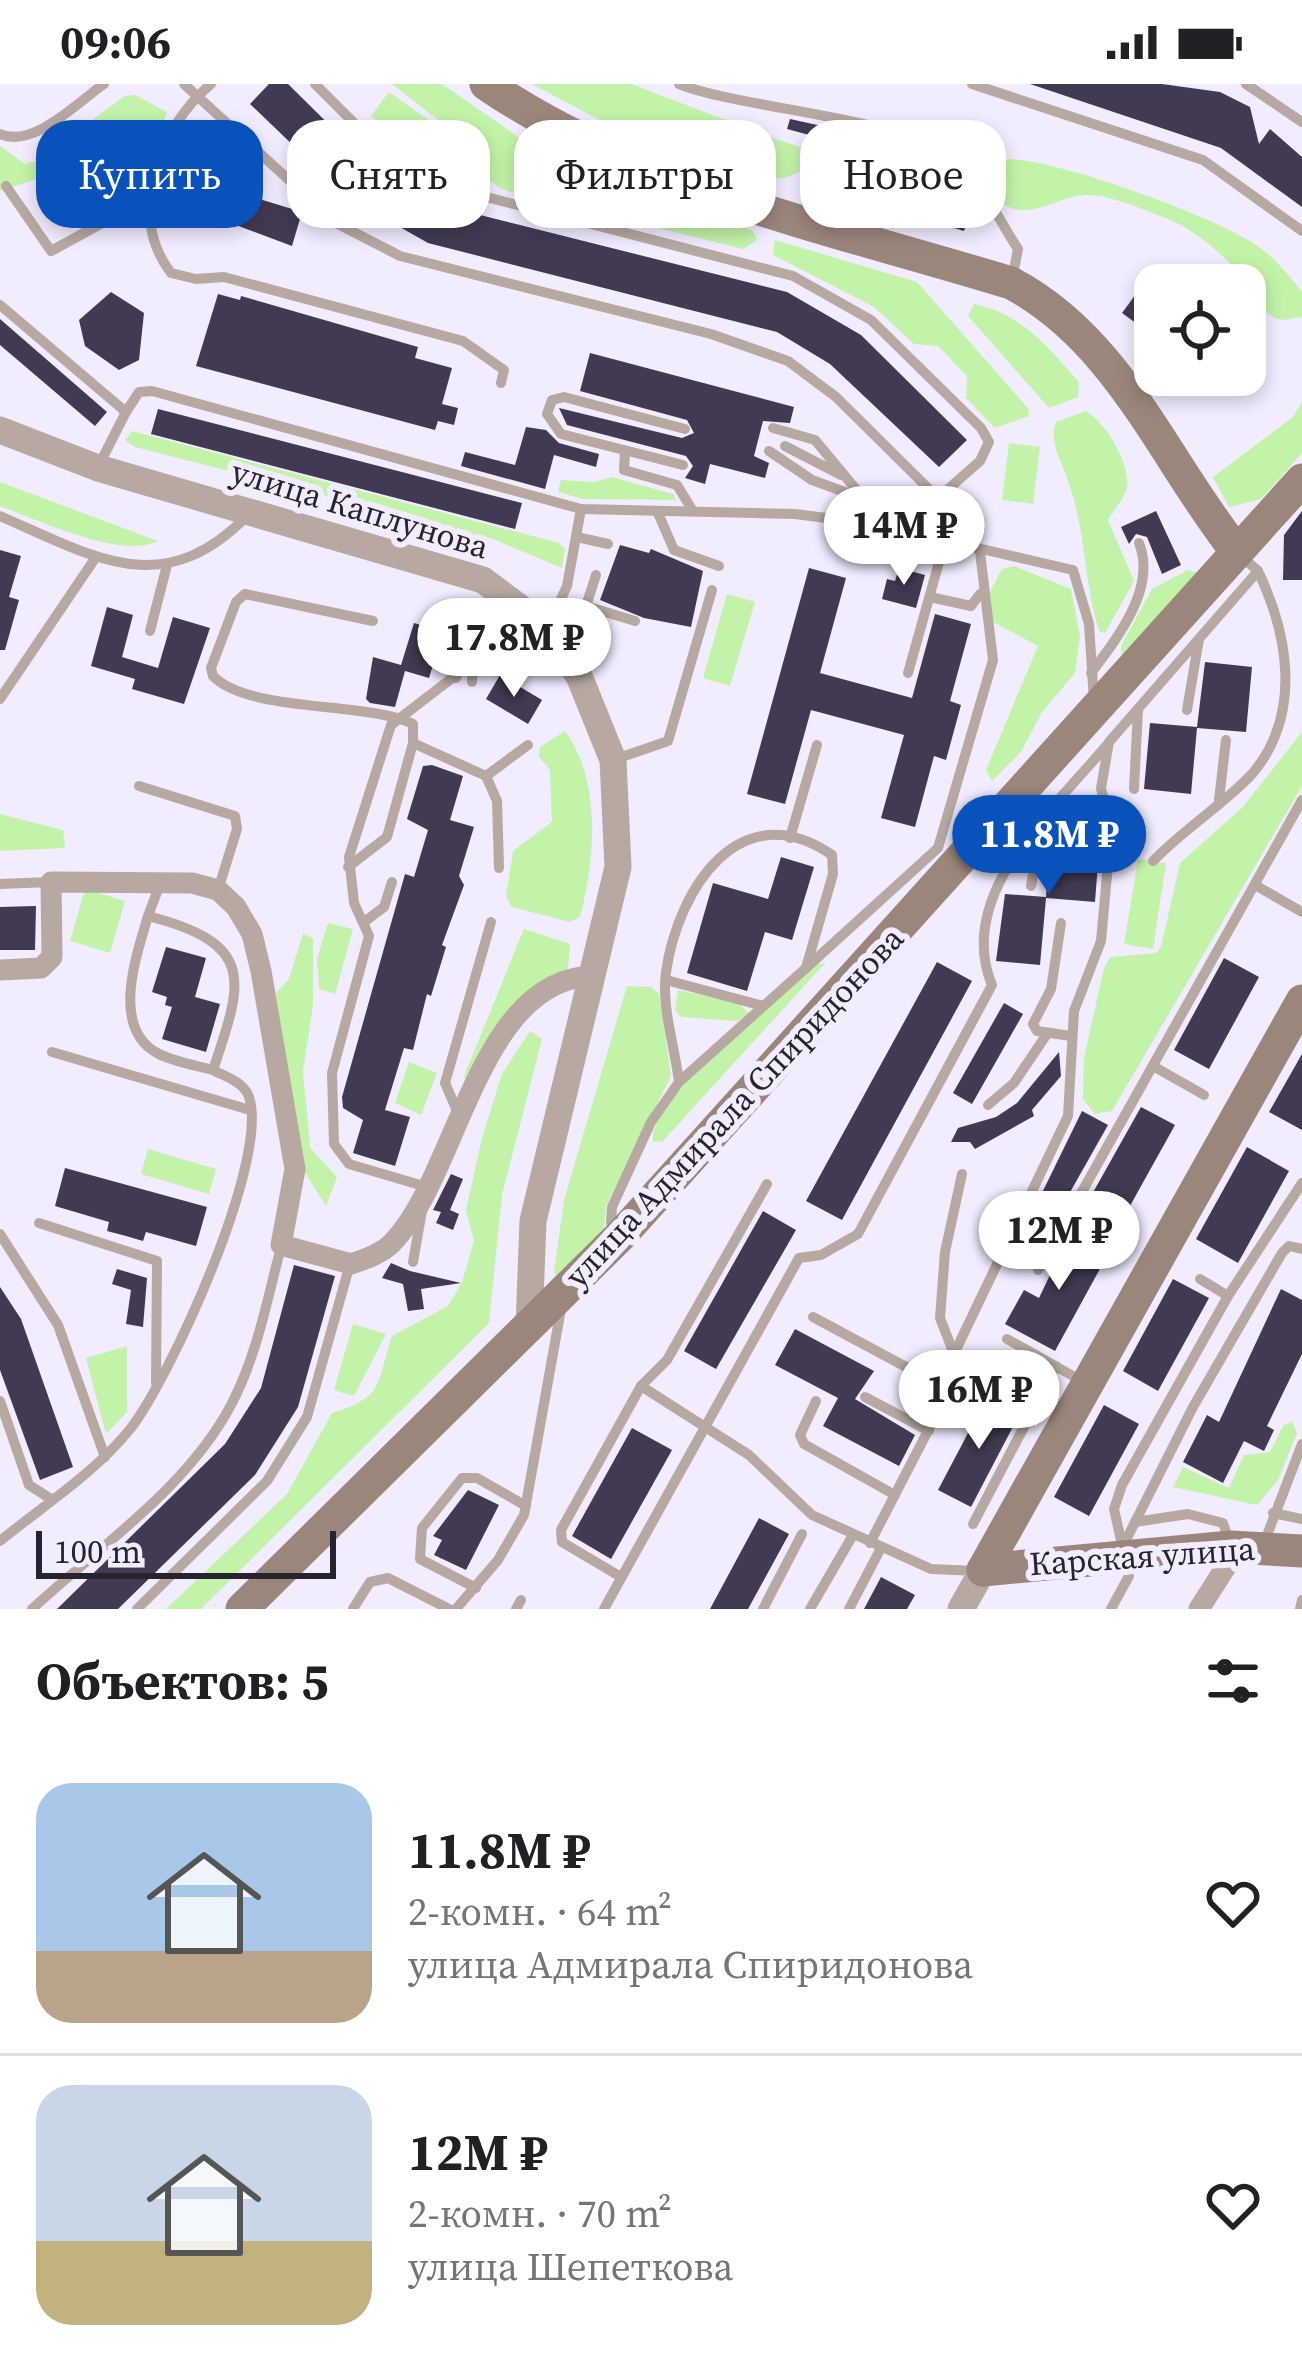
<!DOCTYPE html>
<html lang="ru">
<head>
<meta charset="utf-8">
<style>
	body { margin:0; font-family:"Source Serif 4",serif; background:#f6f6f6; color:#202124; height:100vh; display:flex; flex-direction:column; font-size:45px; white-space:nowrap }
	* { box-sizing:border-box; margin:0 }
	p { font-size:39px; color:#757577 }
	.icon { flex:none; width:66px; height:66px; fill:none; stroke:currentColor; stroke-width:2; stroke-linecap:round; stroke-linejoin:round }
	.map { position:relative; height:1525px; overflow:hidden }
	.panel { display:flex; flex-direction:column; background:#fff; flex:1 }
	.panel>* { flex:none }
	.top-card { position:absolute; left:36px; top:36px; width:1230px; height:108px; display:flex; gap:24px }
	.controls { position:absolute; left:1134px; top:180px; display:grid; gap:24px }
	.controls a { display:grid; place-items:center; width:132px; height:132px; border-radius:24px; background:#fff; box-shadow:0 6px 18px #0003; font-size:60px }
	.scale { position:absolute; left:36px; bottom:30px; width:300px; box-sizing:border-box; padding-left:12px; border:6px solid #27232e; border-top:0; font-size:33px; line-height:42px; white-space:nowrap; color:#27232e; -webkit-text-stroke:9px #f1ecff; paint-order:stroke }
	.price { position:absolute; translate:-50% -102px; padding:0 27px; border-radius:42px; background:#fff; color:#222; font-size:39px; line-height:78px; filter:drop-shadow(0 3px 6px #0008) }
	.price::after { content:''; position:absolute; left:50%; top:72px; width:36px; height:27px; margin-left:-18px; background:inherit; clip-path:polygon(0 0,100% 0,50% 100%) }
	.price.selected { background:#0952bc; color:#fff }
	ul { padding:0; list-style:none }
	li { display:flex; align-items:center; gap:36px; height:300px; padding:0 36px }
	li+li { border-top:3px solid #e0e0e0 }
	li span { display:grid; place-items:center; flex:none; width:336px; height:240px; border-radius:36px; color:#555 }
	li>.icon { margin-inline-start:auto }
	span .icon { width:144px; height:144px; fill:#fffc; stroke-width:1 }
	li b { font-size:51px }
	h2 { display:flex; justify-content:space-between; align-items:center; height:144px; padding:0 36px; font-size:51px }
	.chip { padding:0 42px; border-radius:36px; background:#fff; box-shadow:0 6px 18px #0003; font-size:42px; line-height:108px }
	.chip.selected { background:#0952bc; color:#fff }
	.status { display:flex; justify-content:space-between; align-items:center; height:84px; padding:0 60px; background:#fff; direction:ltr }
	.status svg { height:33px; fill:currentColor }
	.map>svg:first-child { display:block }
</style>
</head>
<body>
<div class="status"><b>09:06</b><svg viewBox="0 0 49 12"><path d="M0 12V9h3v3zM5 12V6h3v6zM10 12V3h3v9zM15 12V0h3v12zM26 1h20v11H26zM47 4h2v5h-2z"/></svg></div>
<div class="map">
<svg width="1302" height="1525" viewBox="0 0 1302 1525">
	<rect width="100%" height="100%" fill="#f1ecff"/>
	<!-- green -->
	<g fill="#c3f3a8">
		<path d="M392,0H442L549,74L552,81L544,109C526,115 495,107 484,90L488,63L447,43Z"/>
		<polygon points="532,0 631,0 723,35 747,37 760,50 826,71 827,78 784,94 762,95 622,48"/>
		<polygon points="389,8 443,46 485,66 475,93 427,76 371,32"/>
		<polygon points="135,11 167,28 149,84 140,83 122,52 115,50 40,94 0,107 0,62 25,80 36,77 125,12"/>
		<polygon points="116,55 137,82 135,90 68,125 54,92"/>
		<path d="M1009,75C1059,76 1214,132 1256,161C1274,173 1289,191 1302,208V233C1293,234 1284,238 1275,234C1259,226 1252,203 1241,191C1222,170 1194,145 1168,135C1144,126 1115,112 1088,111C1054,110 1020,150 988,104L989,90Z"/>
		<polygon points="565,84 753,147 757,156 743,165 565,121 554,115"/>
		<polygon points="775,156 917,198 1028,324 1029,332 995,344 966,314 967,292 938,262 914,260 874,223 773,171"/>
		<path d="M974,220C1021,229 1048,263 1079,298L1078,313L1049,324L968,232Z"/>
		<polygon points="1302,318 1302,369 1261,415 1229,423 1213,393 1293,333"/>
		<path d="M1086,327C1105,338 1130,379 1127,402C1125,414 1114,425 1108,436L1134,497L1105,549L1099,547C1084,499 1086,448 1069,400C1063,380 1048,358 1056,338Z"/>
		<polygon points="132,347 559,459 565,465 562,484 493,455 135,363 125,356"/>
		<polygon points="1009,359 1040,363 1033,420 1002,416"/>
		<polygon points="612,393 673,410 676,416 583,415 558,408 561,396 594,398"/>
		<path d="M0,398L158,457C122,476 38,436 0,422Z"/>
		<polygon points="1014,482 1071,505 1080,552 1075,589 1042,628 1021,668 992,697 986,686 1038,562 991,537 988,512 1002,485"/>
		<polygon points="1188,486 1199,489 1122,571 1121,562 1152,505"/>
		<polygon points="727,510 755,518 730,602 703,594"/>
		<path d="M565,647C602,697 595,776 580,833L570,838L512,823L506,812L513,767L552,738L550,686L539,673L540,663Z"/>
		<polygon points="1302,648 1302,702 1112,1027 1095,1030 1083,1015 1084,974 1104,884 1110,873 1156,869 1161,863 1180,779 1242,724"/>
		<polygon points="0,730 63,746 65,764 0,767"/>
		<polygon points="1138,775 1166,779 1153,865 1124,860"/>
		<polygon points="85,805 125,817 110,869 70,857"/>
		<polygon points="328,839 353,845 335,910 319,905 317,875"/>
		<polygon points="524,845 570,860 568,885 539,900 466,997 464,992"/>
		<polygon points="303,850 313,854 313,921 303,987 310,1064 337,1093 326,1122 301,1082 276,909 289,895"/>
		<path d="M825,879L663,1057L653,1058C647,1015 781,911 814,881Z"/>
		<polygon points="627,902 651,903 659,910 671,992 606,1122 604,1148 558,1196 554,1188 564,1116"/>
		<polygon points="678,906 738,919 749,929 738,937 681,933 675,926"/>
		<path d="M530,947L542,955L502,1111L489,1239L201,1525H166L287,1410L332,1329C385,1312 375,1304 392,1252L448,1222L462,1198L474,1157L466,1126L482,1054L502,990Z"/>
		<polygon points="409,978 437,989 421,1031 395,1019"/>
		<polygon points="148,1065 216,1085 209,1110 141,1090"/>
		<polygon points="353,1240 386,1250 354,1312 334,1306"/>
		<polygon points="127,1262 127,1328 106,1350 86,1274"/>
		<polygon points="1292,1337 1297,1349 1278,1396 1257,1421 1173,1403 1183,1383 1229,1404 1244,1371 1270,1368 1283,1342"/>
	</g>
	<!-- building -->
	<g fill="#423a53">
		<polygon points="269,0 288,0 374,85 440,121 787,208 861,251 967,356 939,383 830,280 777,248 428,159 347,113 250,20"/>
		<polygon points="1030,0 1162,0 1220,8 1250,23 1259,60 1270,45 1302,73 1302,123 1221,64"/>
		<polygon points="790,35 908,61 905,77 787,45"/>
		<polygon points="831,90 911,114 914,104 972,121 964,147 897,127 894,136 824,114"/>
		<polygon points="256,114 302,128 292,162 233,140 238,120 253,124"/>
		<polygon points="1144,199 1155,206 1155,253 1122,229"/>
		<polygon points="111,208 144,229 139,276 119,286 85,262 79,236"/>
		<polygon points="218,210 240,216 241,212 418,263 415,274 452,284 442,320 458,324 454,341 438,337 435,346 196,282"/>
		<polygon points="0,235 107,328 95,342 0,261"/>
		<polygon points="590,269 794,323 790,339 763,337 754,372 769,379 765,394 710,380 705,400 685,394 693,382 686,372 567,341 559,324 682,354 694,349 687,336 580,307"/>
		<polygon points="158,325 522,419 515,445 151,350"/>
		<polygon points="526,343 546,346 559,359 599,370 596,383 554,371 545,405 461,382 465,368 515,381"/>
		<polygon points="1156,427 1181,481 1162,490 1147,453 1136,450 1129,460 1121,443"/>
		<polygon points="1302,427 1302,496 1283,496 1284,451"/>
		<polygon points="620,461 649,469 651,465 703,487 691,543 644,534 600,516"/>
		<polygon points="0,466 21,472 9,513 19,516 5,566 0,566"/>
		<polygon points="809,484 846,494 820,589 912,614 935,530 971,540 950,617 961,621 946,676 934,672 915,743 881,734 904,651 811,626 785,720 747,710"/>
		<polygon points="899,484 925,491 916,524 882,515 887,495 895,497"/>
		<polygon points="107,523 133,531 122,573 158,584 173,533 210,544 184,620 132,605 135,595 91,582"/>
		<polygon points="414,539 443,548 429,594 405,587 395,623 370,619 366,615 373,573 401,581"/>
		<polygon points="1205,578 1252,583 1246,648 1197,644 1191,710 1144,705 1150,639 1197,643"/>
		<polygon points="500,591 542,616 528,640 486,615"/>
		<polygon points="432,681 463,692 450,736 474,743 459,792 464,801 442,861 446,863 431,912 427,910 413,966 404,964 385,1026 410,1033 395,1082 353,1069 363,1036 343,1024 342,1013 405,790 414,793 428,746 407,735 423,682"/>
		<polygon points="1051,748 1100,753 1095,818 1046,814 1040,881 996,877 1005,810 1046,813"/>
		<polygon points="781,773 814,783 792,856 765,848 747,907 687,889 713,799 768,815"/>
		<polygon points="36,822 35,866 0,866 0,823"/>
		<polygon points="166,863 206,874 195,913 220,920 206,968 162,955 172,923 165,921 167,913 152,908"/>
		<polygon points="1224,874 1259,893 1209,985 1174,966"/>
		<polygon points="937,878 972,897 842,1136 806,1117"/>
		<polygon points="1004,919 1023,930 972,1020 953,1009"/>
		<polygon points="1059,968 1061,992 1032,1026 1034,1032 975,1065 970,1058 951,1058 958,1044 996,1033 1017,1019"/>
		<polygon points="1302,970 1302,1046 1269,1028"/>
		<polygon points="1141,1023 1175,1041 1116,1147 1082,1128"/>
		<polygon points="1082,1027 1108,1041 1060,1126 1039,1115"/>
		<polygon points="1247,1063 1289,1087 1238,1179 1196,1155"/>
		<polygon points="65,1084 207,1123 196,1162 146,1148 143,1157 126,1152 107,1147 109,1138 55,1122"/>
		<polygon points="451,1090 463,1095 450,1126 459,1130 453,1146 436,1139 441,1128 433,1126"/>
		<polygon points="763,1127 796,1146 716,1285 684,1267"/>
		<polygon points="1072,1145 1108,1170 1055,1267 1005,1240 1024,1206 1039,1214"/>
		<polygon points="391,1179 410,1187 461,1199 421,1205 424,1225 408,1227 403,1200 382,1194"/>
		<polygon points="294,1181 335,1192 298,1323 255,1391 118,1525 57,1525 225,1360 261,1304"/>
		<polygon points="117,1185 147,1194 143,1243 126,1240 131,1206 112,1200"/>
		<polygon points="1173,1195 1209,1214 1158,1307 1123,1287"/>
		<polygon points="0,1203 21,1235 73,1383 40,1396 0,1286"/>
		<polygon points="1281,1205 1302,1216 1302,1270 1267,1342 1274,1346 1264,1367 1244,1357 1223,1399 1183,1378 1207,1331 1219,1338"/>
		<polygon points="795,1245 874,1287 855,1315 915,1351 899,1382 823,1342 838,1314 775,1281"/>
		<polygon points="987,1313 1019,1331 971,1423 938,1406"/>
		<polygon points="1104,1321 1139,1340 1089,1432 1054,1413"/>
		<polygon points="632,1344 672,1366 611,1475 572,1452"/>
		<polygon points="468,1406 499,1421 466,1486 434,1471 442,1456 433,1452"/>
		<polygon points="759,1434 789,1450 748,1525 710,1525"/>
		<polygon points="881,1493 915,1511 907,1525 864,1525"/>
	</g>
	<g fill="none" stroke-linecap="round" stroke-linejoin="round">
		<!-- service -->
		<g stroke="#b7a9a2" stroke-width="10">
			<polyline points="184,0 336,139 400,172 711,250 788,277 836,313 938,414 980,468 993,576 938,764 806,884"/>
			<path d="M211,0C159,44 125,129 171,189L196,195L224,193L463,257L504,286L501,299"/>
			<polyline points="315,0 381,66 447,103 793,192 871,236 981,344 989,358 980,377 938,414"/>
			<path d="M679,0C740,25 924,36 962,79C985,103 999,137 1018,165L1012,196"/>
			<polyline points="972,0 1203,76 1302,147"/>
			<polyline points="1246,0 1302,38"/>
			<path d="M0,50C33,65 78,18 104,0"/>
			<polyline points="918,91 983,110"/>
			<polyline points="6,102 51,167 150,113"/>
			<polyline points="0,221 126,328 99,381"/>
			<polyline points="1131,299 1155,288"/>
			<polyline points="126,328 139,308 152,307 581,425 795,430 873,440 1073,486 1089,540 1094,617"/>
			<polyline points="773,344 815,356 864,415 873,440"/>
			<polyline points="785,362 841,391"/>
			<polyline points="625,367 624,386 677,401 693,427"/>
			<polyline points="769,367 812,396 864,415"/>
			<polyline points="683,381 561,350 547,330 552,316 564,313 685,345"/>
			<polyline points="658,429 674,466 719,482"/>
			<path d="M0,432C95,473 162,518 247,432"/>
			<polyline points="577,453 608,460"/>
			<polyline points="930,513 971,522 980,510"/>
			<polyline points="586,522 635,537"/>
			<path d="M373,537L245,510L236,518L211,584L213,592C249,629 366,617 413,640V659L486,692L497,717L499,784"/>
			<polyline points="555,539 586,522 596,491"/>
			<polyline points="549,541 567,502 581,425"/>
			<polyline points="150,547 167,481"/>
			<polyline points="453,554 446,580 456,594"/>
			<polyline points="908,589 945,457"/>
			<path d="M1091,589C1118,553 1157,504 1139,459"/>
			<polyline points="472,598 473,578"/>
			<polyline points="0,615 96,473"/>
			<polyline points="1187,626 1199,555"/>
			<polyline points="616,675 668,657 712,506"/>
			<polyline points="486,692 528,661"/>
			<polyline points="139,702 235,732 237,745 218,806"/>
			<polyline points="1134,705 1138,625"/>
			<polyline points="1219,716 1226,656"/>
			<polyline points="790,754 817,661"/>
			<path d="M1153,777C1184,745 1224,720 1252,690C1302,631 1289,552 1258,487"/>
			<polyline points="348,783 387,753 413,659"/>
			<polyline points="0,800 51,798"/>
			<polyline points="1255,801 1302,828"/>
			<polyline points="1031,802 1042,742"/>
			<path d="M148,832C137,870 110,943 157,969C174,978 195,981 213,986"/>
			<polyline points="364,838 384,823 392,798"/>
			<polyline points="1061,839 1051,905 1033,940 1037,947 1071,952"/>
			<polyline points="666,896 763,922"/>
			<polyline points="52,968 250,1026"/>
			<polyline points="1153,982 1204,1011"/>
			<polyline points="988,1021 1014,999 1047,950"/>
			<polyline points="458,1029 445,999 491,838"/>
			<polyline points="427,1103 349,1080 334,1060 332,989 369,852 354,819 349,773 391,641 473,578 511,516"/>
			<polyline points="1070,1132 1117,1159"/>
			<polyline points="39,1139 157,1177 156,1299"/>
			<path d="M619,1147L611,1139L612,1123L651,1038L679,998L806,884L833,790L832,771C740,708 678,805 666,888C661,923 675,963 679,998"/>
			<polyline points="0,1150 58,1241 105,1373"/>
			<polyline points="413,1178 423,1121"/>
			<polyline points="1038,1186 1302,716"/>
			<polyline points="1200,1195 1228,1212"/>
			<polyline points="813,1233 949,1306"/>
			<polyline points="1007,1255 1082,1297"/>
			<polyline points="954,1270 940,1234 945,1168 962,1090"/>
			<polyline points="641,1302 749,1371 812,1431 931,1485 977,1487"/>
			<polyline points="865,1313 929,1347"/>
			<polyline points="0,1317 29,1401 51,1415"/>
			<polyline points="816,1317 800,1351 804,1360 895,1411"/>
			<polyline points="1273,1429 1302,1435"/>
			<polyline points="1135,1438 1188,1430 1223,1439 1230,1460"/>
			<polyline points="973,1440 1056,1282"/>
			<polyline points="1126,1456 1193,1323 1282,1169 1289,1162 1302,1165"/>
			<path d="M0,1457C44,1421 95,1389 131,1344C171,1292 270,1075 249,1013C244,998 226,993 213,986C243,897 257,860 148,832L160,800"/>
			<polyline points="870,1459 949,1306 954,1270 1068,1032 1074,927 1101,857 1111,747 1101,704 1109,658 1258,487 1240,471"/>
			<polyline points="1264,1459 1302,1360"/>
			<polyline points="621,1493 562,1458 561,1446 641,1302 667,1276 767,1100"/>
			<polyline points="476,1504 420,1475 422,1444 462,1394 477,1394 526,1422"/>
			<path d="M32,1525C99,1463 188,1403 231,1321C257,1272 267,1216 281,1163"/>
			<polyline points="137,1525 267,1397 307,1333 350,1180"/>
			<polyline points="353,1525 370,1498 388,1494 449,1525"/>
			<polyline points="456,1525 498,1476 524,1431 561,1225"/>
			<polyline points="516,1525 521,1516"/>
			<path d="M604,1525L799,1174L821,1171L858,1150L992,901C954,810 1055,723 1107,661"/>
			<polyline points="763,1525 802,1450"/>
			<polyline points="810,1525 853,1451"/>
			<polyline points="849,1525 881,1464"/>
			<polyline points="1111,1525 1129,1492 1114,1425 1122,1401 1228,1212 1302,1099"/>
			<polyline points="1300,1525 1302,1516"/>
		</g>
		<!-- minor -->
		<g stroke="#b7a9a2" stroke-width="21">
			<path d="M0,886L41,884L52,873L51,798L192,799L218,806L236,823L252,850L261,887L295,1085L281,1161L351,1180C365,1175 381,1170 392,1159C458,1092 478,893 594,892"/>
			<polyline points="1199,1525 1227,1481 1231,1463"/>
		</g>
		<!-- tertiary -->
		<g stroke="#b7a9a2" stroke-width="27">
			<polyline points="0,346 98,384 483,496 547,544 579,592 613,676 618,783 533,1137 529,1242"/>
			<polyline points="961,1525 983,1486"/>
		</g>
		<!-- secondary -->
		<g stroke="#9b867c" stroke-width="33">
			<path d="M486,0C640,105 835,145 1011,199C1119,256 1164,376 1237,468"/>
			<polyline points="983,1486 1302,917"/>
			<polyline points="983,1486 1231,1463 1302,1467"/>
			<polyline points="242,1525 622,1150 1302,396"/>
		</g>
	</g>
	<g text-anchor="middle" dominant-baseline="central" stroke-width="12" stroke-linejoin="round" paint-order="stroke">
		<!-- street labels -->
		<g font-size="33" fill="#27232e" stroke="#f1ecff">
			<text transform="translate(360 425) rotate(17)">улица Каплунова</text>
			<text transform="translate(734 1023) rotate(-47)">улица Адмирала Спиридонова</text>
			<text transform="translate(1142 1472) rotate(-4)">Карская улица</text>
		</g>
	</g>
</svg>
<div class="controls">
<a><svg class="icon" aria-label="locate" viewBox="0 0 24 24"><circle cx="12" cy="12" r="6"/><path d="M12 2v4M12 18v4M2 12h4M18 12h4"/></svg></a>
</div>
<div class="scale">100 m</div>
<b class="price" style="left:904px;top:504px">14M ₽</b>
<b class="price" style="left:514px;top:616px">17.8M ₽</b>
<b class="price selected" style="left:1049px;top:813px">11.8M ₽</b>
<b class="price" style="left:1059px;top:1209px">12M ₽</b>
<b class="price" style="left:979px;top:1368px">16M ₽</b>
<div class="top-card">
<a class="chip selected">Купить</a>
<a class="chip">Снять</a>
<a class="chip">Фильтры</a>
<a class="chip">Новое</a>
</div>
</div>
<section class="panel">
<h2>Объектов: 5<svg class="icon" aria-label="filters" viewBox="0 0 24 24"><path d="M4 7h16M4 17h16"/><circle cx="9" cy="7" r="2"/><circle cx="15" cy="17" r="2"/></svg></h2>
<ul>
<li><span style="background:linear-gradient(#a9c7e8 70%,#b9a48a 0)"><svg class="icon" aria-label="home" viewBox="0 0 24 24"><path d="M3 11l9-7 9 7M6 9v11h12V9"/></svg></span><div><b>11.8M ₽</b><p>2-комн. · 64 m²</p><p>улица Адмирала Спиридонова</p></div><svg class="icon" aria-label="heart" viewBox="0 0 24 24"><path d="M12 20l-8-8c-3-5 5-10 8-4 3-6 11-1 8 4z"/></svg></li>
<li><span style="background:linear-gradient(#c9d6e8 65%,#c2b280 0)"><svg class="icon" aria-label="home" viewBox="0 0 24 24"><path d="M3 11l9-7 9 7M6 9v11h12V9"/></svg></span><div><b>12M ₽</b><p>2-комн. · 70 m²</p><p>улица Шепеткова</p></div><svg class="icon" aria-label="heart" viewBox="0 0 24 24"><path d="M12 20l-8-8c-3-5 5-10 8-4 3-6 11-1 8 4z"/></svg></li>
</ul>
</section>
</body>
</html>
